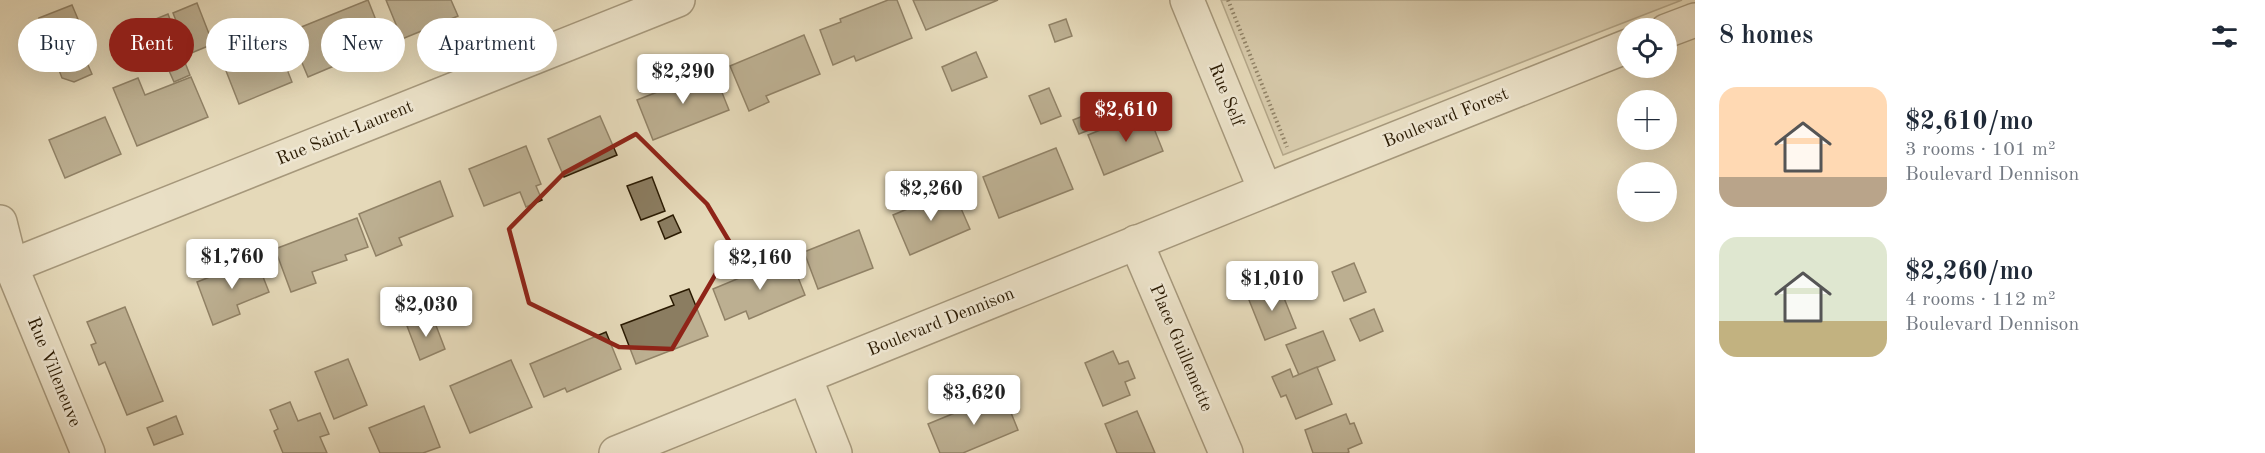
<!DOCTYPE html>
<html lang="en">
<head>
<meta charset="utf-8">
<style>
	body { margin:0; font-family:"Old Standard TT",serif; background:#f2f2f3; color:#1f2937; height:100vh; display:flex; flex-direction:column; font-size:22px; white-space:nowrap }
	* { box-sizing:border-box; margin:0 }
	p { font-size:20px; color:#747a83 }
	.icon { flex:none; width:33px; height:33px; fill:none; stroke:currentColor; stroke-width:2; stroke-linecap:round; stroke-linejoin:round }
	.map { position:relative; flex:1; overflow:hidden }
	.drawer { display:flex; flex-direction:column; background:#fff; width:570px }
	.drawer>* { flex:none }
	.top-card { position:absolute; left:18px; top:18px; width:570px; height:54px; display:flex; gap:12px }
	.buttons { position:absolute; left:1617px; top:18px; display:grid; gap:12px }
	.buttons a { display:grid; place-items:center; width:60px; height:60px; border-radius:50%; background:#fff; box-shadow:0 6px 24px #0002; font-size:30px }
	.price { position:absolute; translate:-50% -51px; padding:0 14px; border-radius:6px; background:#fff; color:#222; font-size:20px; line-height:39px; filter:drop-shadow(0 2px 3px #0008) }
	.price::after { content:''; position:absolute; left:50%; top:36px; width:18px; height:14px; margin-left:-9px; background:inherit; clip-path:polygon(0 0,100% 0,50% 100%) }
	.price.active { background:#8f2418; color:#fff }
	ul { padding:0; list-style:none }
	li { display:flex; align-items:center; gap:18px; height:150px; padding:0 24px }
	li span { display:grid; place-items:center; flex:none; width:168px; height:120px; border-radius:18px; color:#555 }
	li>.icon { margin-inline-start:auto }
	span .icon { width:72px; height:72px; fill:#fffc; stroke-width:1 }
	li b { font-size:26px }
	h2 { display:flex; justify-content:space-between; align-items:center; height:72px; padding:0 24px; font-size:26px }
	.pill { padding:0 21px; border-radius:27px; background:#fff; box-shadow:0 6px 24px #0002; font-size:21px; line-height:54px }
	.pill.active { background:#8f2418; color:#fff }
	main { display:flex; flex:1; min-height:0 }
	.map>svg:first-child { display:block }
</style>
</head>
<body>
<main>
<div class="map">
<svg width="1695" height="453" viewBox="0 0 1695 453">
	<rect width="100%" height="100%" fill="#e5d9b9"/>
	<filter id="stains"><feTurbulence type="fractalNoise" baseFrequency=".00333" numOctaves="4"/><feColorMatrix values="0 0 0 0 .2 0 0 0 0 .09 0 0 0 0 .02 0 0 0 .5 -.17"/></filter>
	<radialGradient id="worn" r=".72"><stop offset=".6" stop-color="#630" stop-opacity="0"/><stop offset="1" stop-color="#630" stop-opacity=".3"/></radialGradient>
	<!-- green -->
	<polygon fill="#c5b99a" stroke="#786a4e" stroke-width="1.5" points="1221,0 1682,0 1283,155"/>
	<!-- building -->
	<g fill="#8b7d61" stroke="#2a1a02" stroke-width="1.5">
		<polygon points="368,0 383,38 338,57 341,63 308,77 289,32"/>
		<polygon points="386,0 451,0 458,16 402,39"/>
		<polygon points="888,0 897,0 912,38 856,61 854,56 833,65 820,30 841,22 840,19"/>
		<polygon points="913,0 998,0 926,30"/>
		<polygon points="197,3 213,44 189,54 173,13"/>
		<polygon points="72,5 86,38 53,52 39,18"/>
		<polygon points="168,14 181,48 159,57 146,23"/>
		<polygon points="1066,19 1072,36 1055,42 1049,25"/>
		<polygon points="804,35 820,74 766,96 769,102 749,111 730,66"/>
		<polygon points="249,41 254,53 277,44 292,82 239,104 219,53"/>
		<polygon points="81,49 92,74 74,82 62,78 55,60"/>
		<polygon points="180,50 190,75 174,82 163,57"/>
		<polygon points="976,52 987,77 952,91 942,67"/>
		<polygon points="713,70 729,110 653,140 637,100"/>
		<polygon points="191,77 208,117 137,146 113,88 138,78 145,95"/>
		<polygon points="1049,88 1061,116 1041,124 1029,96"/>
		<polygon points="1147,111 1163,151 1104,175 1088,135"/>
		<polygon points="1088,114 1094,128 1079,134 1073,120"/>
		<polygon points="600,116 617,155 564,177 548,139"/>
		<polygon points="105,117 121,154 65,178 49,140"/>
		<polygon points="526,146 541,184 536,186 542,200 526,207 520,192 484,206 469,169"/>
		<polygon points="1056,148 1073,189 999,218 983,177"/>
		<polygon points="652,177 665,211 641,220 627,186"/>
		<polygon points="440,181 453,216 399,238 402,245 376,256 359,214"/>
		<polygon points="953,190 970,229 910,255 893,215"/>
		<polygon points="673,215 681,232 665,239 658,222"/>
		<polygon points="357,218 368,247 345,255 347,260 312,272 316,283 291,292 275,249"/>
		<polygon points="859,230 873,268 818,289 804,252"/>
		<polygon points="790,257 805,295 749,319 746,311 725,320 713,289"/>
		<polygon points="256,259 269,292 237,305 240,314 213,325 197,282"/>
		<polygon points="1354,263 1366,292 1344,301 1332,272"/>
		<polygon points="1278,283 1296,328 1265,340 1247,295"/>
		<polygon points="689,289 708,336 636,364 621,325 674,305 670,296"/>
		<polygon points="125,307 163,401 127,415 105,362 99,365 91,345 96,343 87,322"/>
		<polygon points="1374,309 1383,331 1360,341 1350,319"/>
		<polygon points="432,315 445,349 420,360 407,326"/>
		<polygon points="1323,331 1335,360 1299,375 1286,345"/>
		<polygon points="606,332 621,369 567,392 565,388 544,397 530,364"/>
		<polygon points="1113,351 1119,364 1128,361 1135,378 1125,382 1130,395 1103,406 1085,363"/>
		<polygon points="348,359 367,405 334,419 315,372"/>
		<polygon points="511,360 532,407 470,433 450,386"/>
		<polygon points="1317,367 1332,404 1296,419 1286,395 1281,397 1272,377 1290,369 1293,377"/>
		<polygon points="1003,393 1018,430 963,453 940,453 928,424"/>
		<polygon points="290,402 298,421 320,413 329,434 320,437 327,453 283,453 274,431 278,429 270,410"/>
		<polygon points="424,406 440,447 423,453 380,453 369,428"/>
		<polygon points="1137,411 1155,453 1117,453 1105,424"/>
		<polygon points="1346,414 1350,424 1354,423 1362,443 1348,449 1349,452 1347,453 1313,453 1305,430"/>
		<polygon points="176,416 183,434 154,445 147,428"/>
	</g>
	<g fill="none" stroke-linecap="round" stroke-linejoin="round">
		<defs>
			<g id="minor">
				<polyline points="1187,0 1265,190"/>
				<polyline points="1666,31 1695,20"/>
				<polyline points="0,222 11,266 88,453"/>
				<polyline points="1136,242 1226,453"/>
				<polyline points="11,266 678,0"/>
				<polyline points="805,377 835,453"/>
				<polyline points="616,453 1299,177 1628,46"/>
			</g>
		</defs>
		<!-- minor casing -->
		<use href="#minor" stroke="#594a30" stroke-width="36"/>
		<!-- path -->
		<polyline stroke="#2a1a02" stroke-width="4" stroke-dasharray="1.5 3" stroke-linecap="butt" points="1228,0 1287,147"/>
		<!-- minor -->
		<use href="#minor" stroke="#eee6d2" stroke-width="33"/>
	</g>
	<!-- marked area -->
	<path d="M0 0H1695V453H0ZM636,134L707,204L732,246L672,349L619,347L529,303L509,229L564,173Z" fill="#e5d9b9" fill-opacity=".55" fill-rule="evenodd"/>
	<path fill="none" stroke="#8f2418" stroke-width="4.5" stroke-linejoin="round" d="M636,134L707,204L732,246L672,349L619,347L529,303L509,229L564,173Z"/>
	<g text-anchor="middle" dominant-baseline="central" stroke-width="5" stroke-linejoin="round" paint-order="stroke">
		<!-- street labels -->
		<g font-size="18" fill="#2a1a02" stroke="#eee6d2">
			<text transform="translate(1226 95) rotate(68)">Rue Self</text>
			<text transform="translate(1446 118) rotate(-22)">Boulevard Forest</text>
			<text transform="translate(345 133) rotate(-22)">Rue Saint-Laurent</text>
			<text transform="translate(941 322) rotate(-22)">Boulevard Dennison</text>
			<text transform="translate(1181 348) rotate(67)">Place Guillemette</text>
			<text transform="translate(54 372) rotate(68)">Rue Villeneuve</text>
		</g>
	</g>
	<rect width="100%" height="100%" filter="url(#stains)"/>
	<rect width="100%" height="100%" fill="url(#worn)"/>
</svg>
<div class="buttons">
<a><svg class="icon" aria-label="locate" viewBox="0 0 24 24"><circle cx="12" cy="12" r="6"/><path d="M12 2v4M12 18v4M2 12h4M18 12h4"/></svg></a>
<a>+</a>
<a>−</a>
</div>
<b class="price" style="left:683px;top:105px">$2,290</b>
<b class="price active" style="left:1126px;top:143px">$2,610</b>
<b class="price" style="left:931px;top:222px">$2,260</b>
<b class="price" style="left:232px;top:290px">$1,760</b>
<b class="price" style="left:760px;top:291px">$2,160</b>
<b class="price" style="left:1272px;top:312px">$1,010</b>
<b class="price" style="left:426px;top:338px">$2,030</b>
<b class="price" style="left:974px;top:426px">$3,620</b>
<div class="top-card">
<a class="pill">Buy</a>
<a class="pill active">Rent</a>
<a class="pill">Filters</a>
<a class="pill">New</a>
<a class="pill">Apartment</a>
</div>
</div>
<section class="drawer">
<h2>8 homes<svg class="icon" aria-label="filters" viewBox="0 0 24 24"><path d="M4 7h16M4 17h16"/><circle cx="9" cy="7" r="2"/><circle cx="15" cy="17" r="2"/></svg></h2>
<ul>
<li><span style="background:linear-gradient(#ffd9b3 75%,#b9a48a 0)"><svg class="icon" aria-label="home" viewBox="0 0 24 24"><path d="M3 11l9-7 9 7M6 9v11h12V9"/></svg></span><div><b>$2,610/mo</b><p>3 rooms · 101 m²</p><p>Boulevard Dennison</p></div></li>
<li><span style="background:linear-gradient(#dfe7d0 70%,#c2b280 0)"><svg class="icon" aria-label="home" viewBox="0 0 24 24"><path d="M3 11l9-7 9 7M6 9v11h12V9"/></svg></span><div><b>$2,260/mo</b><p>4 rooms · 112 m²</p><p>Boulevard Dennison</p></div></li>
</ul>
</section>
</main>
</body>
</html>
